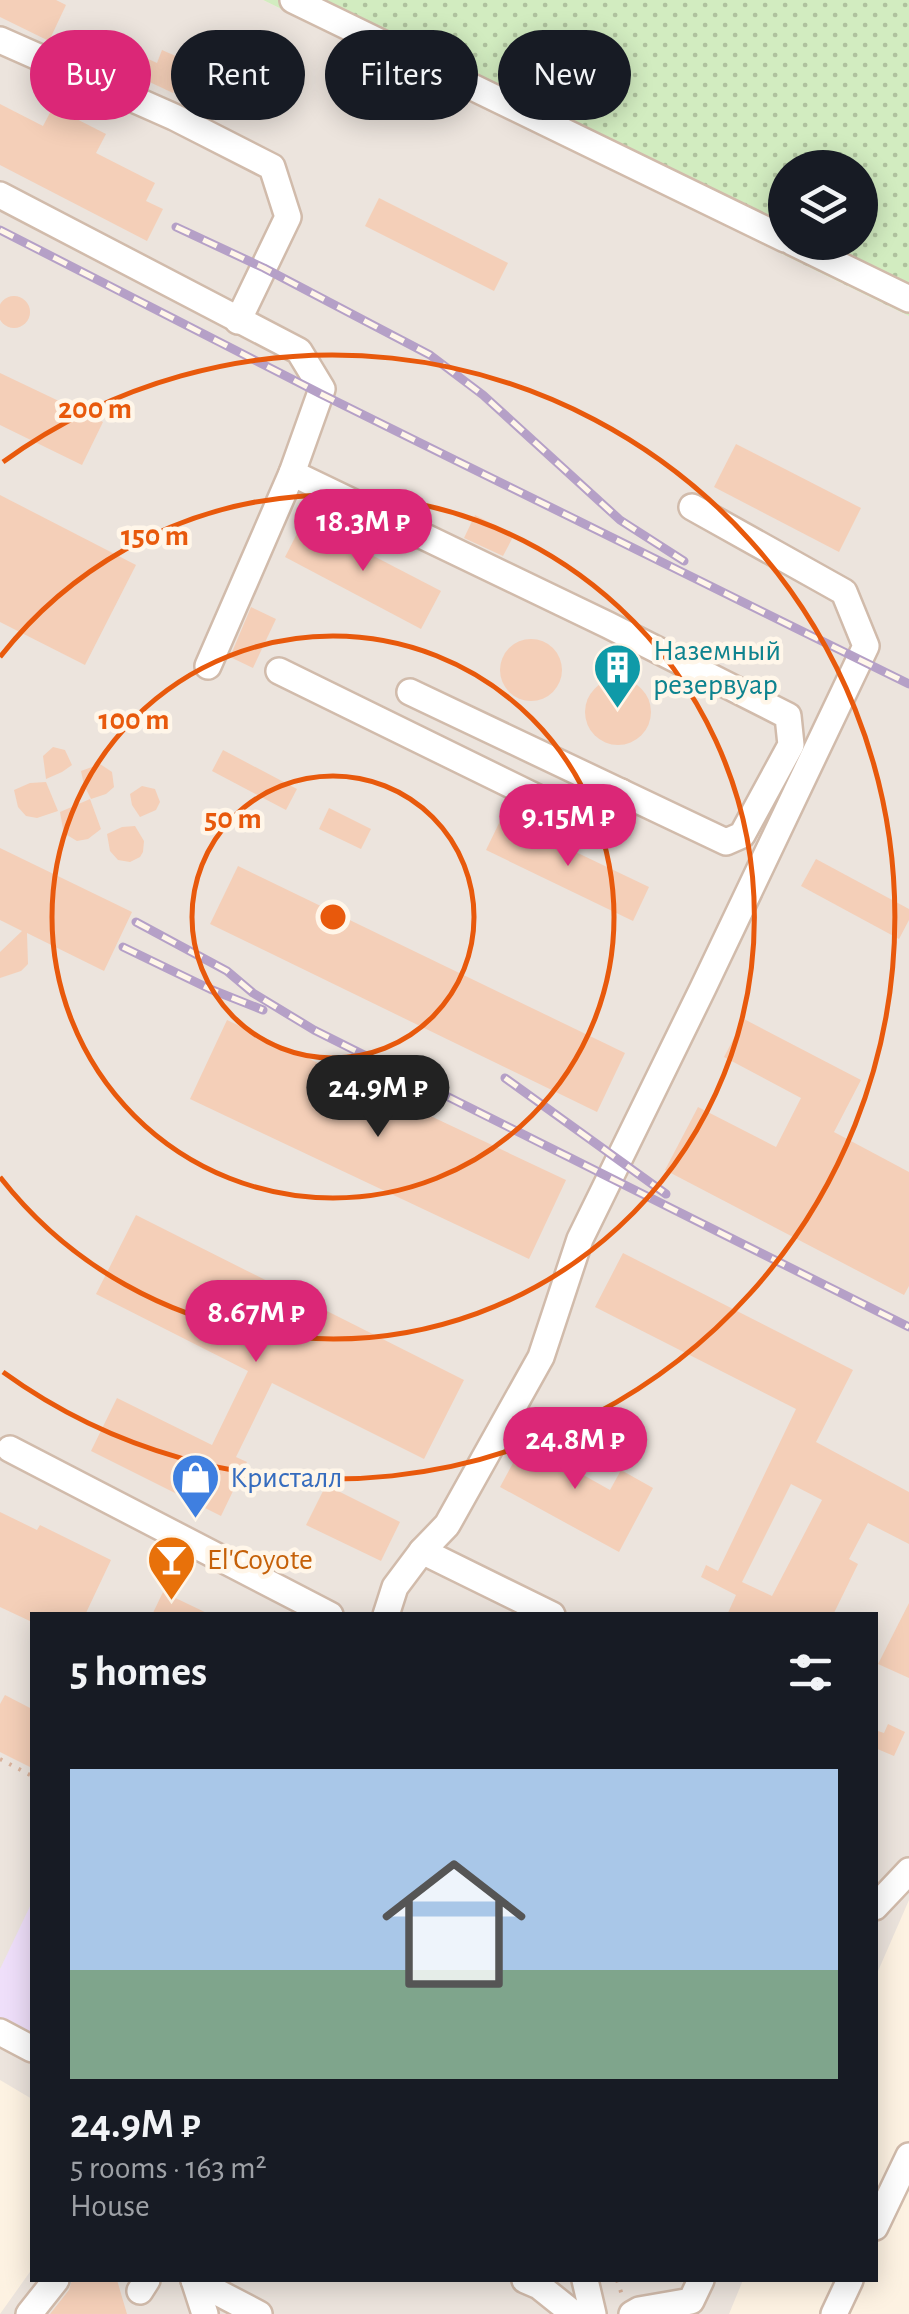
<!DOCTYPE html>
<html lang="en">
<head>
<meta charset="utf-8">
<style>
	body { margin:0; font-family:"Alegreya Sans",sans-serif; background:#20242c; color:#f1f3f6; height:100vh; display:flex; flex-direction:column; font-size:38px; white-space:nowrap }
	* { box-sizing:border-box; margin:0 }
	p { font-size:32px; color:#9ea1a6 }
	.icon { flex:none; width:55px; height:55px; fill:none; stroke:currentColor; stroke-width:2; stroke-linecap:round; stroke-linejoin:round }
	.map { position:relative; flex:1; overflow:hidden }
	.details { position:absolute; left:30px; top:1612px; width:848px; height:670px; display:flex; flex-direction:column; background:#171b24; border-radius:0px; box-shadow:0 5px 25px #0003 }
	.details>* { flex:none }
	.top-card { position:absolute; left:30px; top:30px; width:850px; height:90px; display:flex; gap:20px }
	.controls { position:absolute; left:768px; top:150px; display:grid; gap:20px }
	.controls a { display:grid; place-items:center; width:110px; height:110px; border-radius:50%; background:#171b24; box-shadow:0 5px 25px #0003; font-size:50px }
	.price { position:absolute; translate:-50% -85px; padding:0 22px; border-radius:35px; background:#db2777; color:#fff; font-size:32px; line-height:65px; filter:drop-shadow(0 2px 5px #0008) }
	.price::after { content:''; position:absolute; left:50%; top:60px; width:30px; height:22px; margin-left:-15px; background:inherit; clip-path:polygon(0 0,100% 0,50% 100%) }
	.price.selected { background:#222; color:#fff }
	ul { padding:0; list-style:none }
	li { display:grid; align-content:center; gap:20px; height:530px; padding:0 40px }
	li span { display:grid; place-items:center; height:310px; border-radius:0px; color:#555 }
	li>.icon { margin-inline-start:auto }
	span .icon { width:180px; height:180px; fill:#fffc; stroke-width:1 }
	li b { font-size:42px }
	h2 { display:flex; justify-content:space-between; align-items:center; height:120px; padding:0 40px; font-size:42px }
	.tag { padding:0 35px; border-radius:45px; background:#171b24; box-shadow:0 5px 25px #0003; font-size:35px; line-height:90px }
	.tag.selected { background:#db2777; color:#fff }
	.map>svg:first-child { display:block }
</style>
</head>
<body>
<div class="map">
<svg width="909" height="2314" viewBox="0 0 909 2314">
	<defs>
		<pattern id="grass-dots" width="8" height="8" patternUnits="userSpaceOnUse" patternTransform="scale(2.5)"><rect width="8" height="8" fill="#d2ecc0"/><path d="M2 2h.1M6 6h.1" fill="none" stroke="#afc29e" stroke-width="1.8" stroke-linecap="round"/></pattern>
	</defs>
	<rect width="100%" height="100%" fill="#fdf2e2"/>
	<!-- industrial -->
	<g fill="#ece4dd">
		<polygon points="0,0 263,0 909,316 909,1900 875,1978 875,1615 32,1615 32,2099 0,2080"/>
		<polygon points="32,2269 32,2280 743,2280 729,2314 0,2314"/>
	</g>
	<!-- education -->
	<polygon fill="#efdffa" points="32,1902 32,2034 0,2019 0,1969"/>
	<!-- grass -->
	<path fill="url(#grass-dots)" fill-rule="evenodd" d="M263,0H909V316ZM785,168H860V242H785Z"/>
	<!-- building -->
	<g fill="#f4cfb8" fill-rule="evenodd">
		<polygon points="0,0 56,0 66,5 49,41 0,17"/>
		<polygon points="101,37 157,63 162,50 187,61 173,93 141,78 139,82 91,59"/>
		<polygon points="0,104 43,126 53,107 106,134 96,153 155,183 146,201 163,209 147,241 0,165"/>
		<polygon points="379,198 508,263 494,291 365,226"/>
		<circle cx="14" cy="312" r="16"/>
		<polygon points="0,373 103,422 82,465 0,425"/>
		<polygon points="736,444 861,508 839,552 714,487"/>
		<polygon points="0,495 136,565 85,665 0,622"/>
		<polygon points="475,515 514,535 503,556 464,538"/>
		<polygon points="304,520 441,591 421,629 285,557"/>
		<polygon points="251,607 276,619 253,668 230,657"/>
		<circle cx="531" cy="670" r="31"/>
		<circle cx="618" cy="712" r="33"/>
		<polygon points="53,747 65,750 72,765 62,772 46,779 43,756"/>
		<polygon points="223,750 297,789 286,810 212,771"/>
		<polygon points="100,764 112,772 114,787 106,794 91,799 84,785 81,771"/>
		<polygon points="46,782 58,811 37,818 26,816 18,807 14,790 30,783"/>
		<polygon points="142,786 155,789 160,802 156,810 140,817 132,805 130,794"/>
		<polygon points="90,799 101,829 88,839 77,841 67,835 63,829 60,812"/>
		<polygon points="329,808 371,829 361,849 319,829"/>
		<polygon points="502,817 649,887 633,921 486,850"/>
		<polygon points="135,826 144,841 143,852 140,857 130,862 118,860 110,851 107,834 122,827"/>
		<polygon points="0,848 132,912 104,971 27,933 28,964 21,971 0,978 0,952 22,931 0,920"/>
		<polygon points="816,859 909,909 909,920 899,939 801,886"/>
		<polygon points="238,866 625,1053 597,1112 210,924"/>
		<polygon points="744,1019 861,1080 834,1132 909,1172 909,1286 904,1295 665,1170 698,1107 776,1147 801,1098 724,1057"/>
		<polygon points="227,1020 566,1180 529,1259 190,1099"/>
		<polygon points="136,1215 464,1380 424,1459 272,1383 236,1457 247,1462 221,1516 91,1451 117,1398 212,1445 248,1371 96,1294"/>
		<path d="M623,1253L853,1370L816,1442L909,1492V1544L868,1523L849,1559L858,1564L833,1615H727L736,1595L701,1577L706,1565L718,1571L796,1409L595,1307ZM791,1484L822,1500L772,1596L742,1582Z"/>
		<polygon points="534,1424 563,1439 553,1458 610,1490 621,1470 653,1488 619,1552 500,1487"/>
		<polygon points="326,1485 400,1522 381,1561 306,1525"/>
		<polygon points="0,1512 37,1530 40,1525 111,1560 85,1615 32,1615 32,1622 0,1607"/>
		<polygon points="163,1592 211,1615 152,1615"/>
		<polygon points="909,1603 909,1678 878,1664"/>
		<polygon points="5,1695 32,1709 32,1768 0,1752 0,1704"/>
		<polygon points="888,1724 905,1732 894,1756 875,1748 875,1730 884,1733"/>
		<polygon points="72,2280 117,2280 127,2314 50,2314 69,2290"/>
	</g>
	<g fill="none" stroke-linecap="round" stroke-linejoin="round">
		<defs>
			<g id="minor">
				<polyline points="293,0 785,239"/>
				<polyline points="0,40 174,117 272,167 288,217 238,321"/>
				<polyline points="0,195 299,351 322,389 292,473 208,666"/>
				<polyline points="792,242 909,299"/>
				<polyline points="292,473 608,625 788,716 791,745 742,835 726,842 410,692"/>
				<polyline points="279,671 607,832 621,792"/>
				<polyline points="10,1449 330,1615"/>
				<polyline points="422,1551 447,1525 541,1357 580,1239 703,988 866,646 844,592 692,507"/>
				<polyline points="386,1615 395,1587 422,1551 552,1615"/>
				<polyline points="875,1907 909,1871"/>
				<polyline points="0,2032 32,2049"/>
				<polyline points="875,2227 909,2156"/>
				<polyline points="194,2280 259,2314"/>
				<polyline points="194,2280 205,2314"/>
				<polyline points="525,2280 539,2286 574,2314"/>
				<polyline points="585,2280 593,2314"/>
				<polyline points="140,2291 147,2280"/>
				<polyline points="29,2314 56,2280"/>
				<polyline points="632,2314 639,2310 691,2301 701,2280"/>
				<polyline points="834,2314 850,2280"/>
			</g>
		</defs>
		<!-- minor casing -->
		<use href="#minor" stroke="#d1bbab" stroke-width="30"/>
		<!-- path -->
		<g stroke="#d9b29b" stroke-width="4" stroke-dasharray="2.5 8" stroke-linecap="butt">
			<polyline points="0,1759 32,1776"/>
			<polyline points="617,2280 622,2295"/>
		</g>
		<!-- minor -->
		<use href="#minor" stroke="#fff" stroke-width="25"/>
		<defs>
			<g id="rail">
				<polyline points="176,227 264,268 430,355 483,395 620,520 684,561"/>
				<polyline points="0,230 321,394 909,684"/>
				<polyline points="136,922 227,971 253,993 314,1030 909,1327"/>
				<polyline points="123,947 210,989 263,1010"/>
				<polyline points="505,1078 666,1194"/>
			</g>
		</defs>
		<!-- rail casing -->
		<use href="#rail" stroke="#b5a0c7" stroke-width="9"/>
		<!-- rail -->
		<use href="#rail" stroke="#fff6e9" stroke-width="5" stroke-dasharray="15" stroke-linecap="butt"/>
	</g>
	<!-- distance rings -->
	<g fill="none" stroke="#e8590c" stroke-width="5">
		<circle cx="333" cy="917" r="141"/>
		<circle cx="333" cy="917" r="281"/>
		<path d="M0 657A422 422 0 1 1 0 1177"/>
		<path d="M3 462A562 562 0 1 1 3 1372"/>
	</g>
	<!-- icons -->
	<defs>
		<symbol id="building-pin" viewBox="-11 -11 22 30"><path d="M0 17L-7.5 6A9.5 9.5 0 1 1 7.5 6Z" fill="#0f9aa8" stroke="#fff6e9"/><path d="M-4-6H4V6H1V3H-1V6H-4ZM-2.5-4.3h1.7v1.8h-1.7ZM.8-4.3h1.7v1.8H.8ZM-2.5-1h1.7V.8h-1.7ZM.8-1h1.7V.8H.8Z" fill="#fff"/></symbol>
		<symbol id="shop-pin" viewBox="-11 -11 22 30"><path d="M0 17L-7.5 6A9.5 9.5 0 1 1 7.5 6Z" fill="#3f7fe0" stroke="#fff6e9"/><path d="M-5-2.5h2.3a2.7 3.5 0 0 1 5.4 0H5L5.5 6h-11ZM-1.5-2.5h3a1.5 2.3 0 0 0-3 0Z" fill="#fff"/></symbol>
		<symbol id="bar-pin" viewBox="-11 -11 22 30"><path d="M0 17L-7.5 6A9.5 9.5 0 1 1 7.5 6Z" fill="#e8710a" stroke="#fff6e9"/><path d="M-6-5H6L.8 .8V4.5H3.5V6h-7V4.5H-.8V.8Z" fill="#fff"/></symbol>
	</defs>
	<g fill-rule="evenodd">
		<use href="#building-pin" x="590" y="640" width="55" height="75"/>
		<use href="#shop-pin" x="168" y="1450" width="55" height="75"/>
		<use href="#bar-pin" x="144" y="1532" width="55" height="75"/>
	</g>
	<g text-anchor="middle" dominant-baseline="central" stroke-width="9" stroke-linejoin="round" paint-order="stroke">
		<!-- culture labels -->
		<g font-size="30" fill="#0d838f" stroke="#fff6e9" text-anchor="start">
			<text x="653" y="651">Наземный<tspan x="653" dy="34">резервуар</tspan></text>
		</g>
		<!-- shop labels -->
		<g font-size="30" fill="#366cbe" stroke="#fff6e9" text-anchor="start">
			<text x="230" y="1478">Кристалл</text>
		</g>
		<!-- food labels -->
		<g font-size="30" fill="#c56008" stroke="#fff6e9" text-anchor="start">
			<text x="207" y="1560">El'Coyote</text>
		</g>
	</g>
	<circle cx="333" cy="917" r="15" fill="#e8590c" stroke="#fff6e9" stroke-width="5"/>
	<g font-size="30" text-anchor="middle" font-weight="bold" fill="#e8590c" stroke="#fff6e9" stroke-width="9" stroke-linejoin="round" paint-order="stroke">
		<text x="95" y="418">200 m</text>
		<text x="155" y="545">150 m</text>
		<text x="134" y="729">100 m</text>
		<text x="233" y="828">50 m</text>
	</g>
</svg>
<div class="controls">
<a><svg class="icon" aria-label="layers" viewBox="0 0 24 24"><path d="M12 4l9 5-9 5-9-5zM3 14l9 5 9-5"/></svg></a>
</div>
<b class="price" style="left:363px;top:574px">18.3M ₽</b>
<b class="price" style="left:568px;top:869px">9.15M ₽</b>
<b class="price selected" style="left:378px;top:1140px">24.9M ₽</b>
<b class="price" style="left:256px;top:1365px">8.67M ₽</b>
<b class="price" style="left:575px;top:1492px">24.8M ₽</b>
<div class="top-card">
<a class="tag selected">Buy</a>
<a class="tag">Rent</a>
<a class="tag">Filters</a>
<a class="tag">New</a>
</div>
<section class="details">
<h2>5 homes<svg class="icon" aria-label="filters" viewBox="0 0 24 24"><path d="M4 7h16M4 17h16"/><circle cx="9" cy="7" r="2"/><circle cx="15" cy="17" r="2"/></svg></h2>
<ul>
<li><span style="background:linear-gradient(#a9c7e8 65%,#7fa58c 0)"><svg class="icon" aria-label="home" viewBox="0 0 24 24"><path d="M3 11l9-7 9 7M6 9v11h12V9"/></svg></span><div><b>24.9M ₽</b><p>5 rooms · 163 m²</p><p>House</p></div></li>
</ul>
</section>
</div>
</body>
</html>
